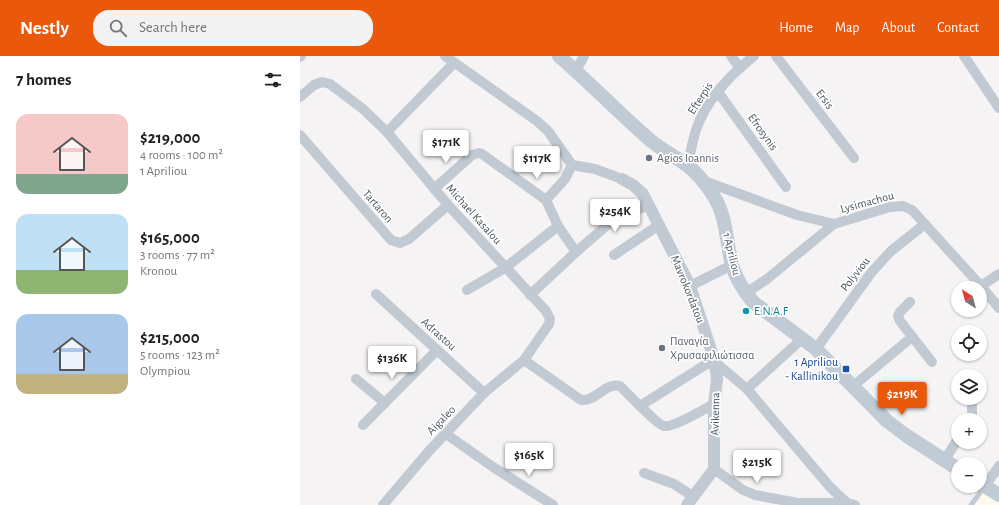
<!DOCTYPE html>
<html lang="en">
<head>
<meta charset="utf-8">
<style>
	body { margin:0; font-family:"Alegreya Sans",sans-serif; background:#f2f2f2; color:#222; height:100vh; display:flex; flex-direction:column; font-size:15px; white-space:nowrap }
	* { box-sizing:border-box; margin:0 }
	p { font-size:13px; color:#767676 }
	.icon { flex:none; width:22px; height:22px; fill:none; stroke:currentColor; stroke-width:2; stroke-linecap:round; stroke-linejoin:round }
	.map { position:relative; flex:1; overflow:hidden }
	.details { display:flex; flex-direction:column; background:#fff; width:300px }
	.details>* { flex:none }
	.needle { width:26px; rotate:324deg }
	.controls { position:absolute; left:651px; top:225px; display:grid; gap:8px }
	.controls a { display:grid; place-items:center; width:36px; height:36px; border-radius:50%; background:#fff; box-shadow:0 1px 3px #0004; font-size:20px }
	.price { position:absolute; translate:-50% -34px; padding:0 9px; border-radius:4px; background:#fff; color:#222; font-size:13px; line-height:26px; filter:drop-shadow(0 1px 2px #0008) }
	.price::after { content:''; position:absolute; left:50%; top:24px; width:12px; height:9px; margin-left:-6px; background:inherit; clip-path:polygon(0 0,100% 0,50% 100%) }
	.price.selected { background:#ea580c; color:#fff }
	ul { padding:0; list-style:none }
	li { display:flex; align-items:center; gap:12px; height:100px; padding:0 16px }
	li span { display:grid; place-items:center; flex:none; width:112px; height:80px; border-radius:12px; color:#555 }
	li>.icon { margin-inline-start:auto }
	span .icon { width:48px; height:48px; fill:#fffc; stroke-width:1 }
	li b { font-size:17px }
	h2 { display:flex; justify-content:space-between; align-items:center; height:48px; padding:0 16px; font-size:17px }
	header { display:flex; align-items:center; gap:24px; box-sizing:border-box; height:56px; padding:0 20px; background:#ea580c; color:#fff }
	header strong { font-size:19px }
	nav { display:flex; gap:22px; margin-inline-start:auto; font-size:14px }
	.search { width:280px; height:36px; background:#f2f2f2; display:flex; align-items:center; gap:10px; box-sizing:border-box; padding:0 14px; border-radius:16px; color:#767676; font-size:15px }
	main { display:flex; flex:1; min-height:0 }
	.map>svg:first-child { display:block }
</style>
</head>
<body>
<header>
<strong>Nestly</strong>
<div class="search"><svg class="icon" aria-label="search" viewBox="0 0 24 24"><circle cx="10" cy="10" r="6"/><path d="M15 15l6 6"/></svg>Search here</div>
<nav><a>Home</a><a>Map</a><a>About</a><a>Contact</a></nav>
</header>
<main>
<section class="details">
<h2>7 homes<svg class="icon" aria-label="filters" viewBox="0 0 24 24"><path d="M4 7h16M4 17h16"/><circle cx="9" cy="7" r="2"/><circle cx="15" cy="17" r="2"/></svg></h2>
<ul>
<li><span style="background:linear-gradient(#f6c9c9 75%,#7fa58c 0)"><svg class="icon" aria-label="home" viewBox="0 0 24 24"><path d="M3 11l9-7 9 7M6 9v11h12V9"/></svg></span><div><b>$219,000</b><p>4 rooms · 100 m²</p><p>1 Apriliou</p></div></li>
<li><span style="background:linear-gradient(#bfe0f5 70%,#8fb573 0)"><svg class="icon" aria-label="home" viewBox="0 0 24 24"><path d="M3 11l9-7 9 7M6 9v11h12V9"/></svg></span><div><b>$165,000</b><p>3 rooms · 77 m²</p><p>Kronou</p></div></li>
<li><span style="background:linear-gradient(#a9c7e8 75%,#c2b280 0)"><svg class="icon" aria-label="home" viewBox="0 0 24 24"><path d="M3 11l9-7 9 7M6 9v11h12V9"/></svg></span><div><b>$215,000</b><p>5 rooms · 123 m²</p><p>Olympiou</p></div></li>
</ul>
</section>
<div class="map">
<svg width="699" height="449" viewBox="0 0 699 449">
	<rect width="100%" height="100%" fill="#f5f3f3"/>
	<!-- commercial -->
	<polygon fill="#fdf9ef" points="681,430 699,443 699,449 668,449"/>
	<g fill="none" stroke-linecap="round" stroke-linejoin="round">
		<!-- service -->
		<polyline stroke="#c1cad2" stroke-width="5" points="671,449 685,430"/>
		<!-- minor -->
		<g stroke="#c1cad2" stroke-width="10">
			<polyline points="145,0 237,65 248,75 272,109 295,113 322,123"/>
			<polyline points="431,0 440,12"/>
			<polyline points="476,0 554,102"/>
			<polyline points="664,0 699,52"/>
			<polyline points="0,1 1,0"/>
			<polyline points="276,15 284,0"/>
			<polyline points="418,36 486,131"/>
			<polyline points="0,41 14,29 22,26 30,28 63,53 87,76 148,149 246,255 250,263 249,268 224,304 184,337 129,395 83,449"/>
			<polyline points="87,76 154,7"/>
			<polyline points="0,79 91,184 100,187 109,183 148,149"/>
			<path d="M388,110C390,98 392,86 396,74C406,44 430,19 454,0"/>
			<polyline points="404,125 497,159 534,168 590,151 603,150 612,154 681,230 699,252"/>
			<polyline points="134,133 172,99 179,97 182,98 246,144 258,170 276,196"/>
			<polyline points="246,144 265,123 272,109"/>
			<polyline points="314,199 359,169"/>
			<polyline points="390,230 432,209"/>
			<polyline points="681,230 699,218"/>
			<polyline points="167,234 205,212 258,170"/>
			<polyline points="446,237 467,223 534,168"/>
			<polyline points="76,238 184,337"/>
			<polyline points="230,239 276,196 313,164 326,158 349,149"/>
			<polyline points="610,246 600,256 598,260 600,265 632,306"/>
			<polyline points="516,293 571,217 591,195 625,168"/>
			<path d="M224,304L281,344C295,346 306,326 320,330L340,350L405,309L415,306L447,333L530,431L547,447L555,449"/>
			<polyline points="56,323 85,347"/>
			<polyline points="552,331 612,281"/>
			<polyline points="447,333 503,282"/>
			<path d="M340,350C346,355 357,368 364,370C373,372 404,353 414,348"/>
			<polyline points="670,364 672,360 672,349"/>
			<polyline points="63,369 137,294"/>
			<polyline points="146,378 193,411 253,449"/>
			<polyline points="644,405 658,383"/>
			<polyline points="414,413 443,434 455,439 498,447 547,447"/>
			<polyline points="344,417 374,428 394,441"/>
			<polyline points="685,430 699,410"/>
		</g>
		<!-- tertiary -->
		<polyline stroke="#c1cad2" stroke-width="12" points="322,123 333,129 343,138 390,230 415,306 417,323 414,348 414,413 387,449"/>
		<!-- secondary -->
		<g stroke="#c1cbd6" stroke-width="14">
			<path d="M259,0C290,27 319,57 350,84C362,94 376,101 388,110C398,118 406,128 413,139C427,160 426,186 432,209C436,223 444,235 453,246L516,293L587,365L607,380L658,413"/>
			<polyline points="680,427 699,439"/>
		</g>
	</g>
	<!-- markers -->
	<g fill="#6b7280" stroke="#fff" stroke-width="1.5">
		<circle cx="349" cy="102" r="4"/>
		<circle cx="362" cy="292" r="4"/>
	</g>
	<circle fill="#0f9aa8" stroke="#fff" stroke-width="1.5" cx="446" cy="255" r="4"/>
	<rect fill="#1a4fb4" stroke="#fff" stroke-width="1.5" x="542" y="309" width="8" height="8" rx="2"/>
	<g text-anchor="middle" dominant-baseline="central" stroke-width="3.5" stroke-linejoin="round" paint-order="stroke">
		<!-- street labels -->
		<g font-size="12" fill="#4a5661" stroke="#fff">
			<text transform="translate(400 42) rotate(-57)">Efterpis</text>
			<text transform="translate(525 43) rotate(53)">Ersis</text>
			<text transform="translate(463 76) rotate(54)">Efrosynis</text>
			<text transform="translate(567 146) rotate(-15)">Lysimachou</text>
			<text transform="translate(78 150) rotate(49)">Tartaron</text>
			<text transform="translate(174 158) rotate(48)">Michael Kasalou</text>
			<text transform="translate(432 198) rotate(76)">1 Apriliou</text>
			<text transform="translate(555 218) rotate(-52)">Polyviou</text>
			<text transform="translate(388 233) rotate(68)">Mavrokordatou</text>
			<text transform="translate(139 278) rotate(42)">Adrastou</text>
			<text transform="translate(415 358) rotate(-89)">Avikenna</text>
			<text transform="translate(141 364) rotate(-46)">Aigaleo</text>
		</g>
		<!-- worship labels -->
		<g font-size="12" fill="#5b616d" stroke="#fff" text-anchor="start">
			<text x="357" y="102">Agios Ioannis</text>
			<text x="370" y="285">Παναγία<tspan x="370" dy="14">Χρυσαφιλιώτισσα</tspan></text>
		</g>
		<!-- culture labels -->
		<g font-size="12" fill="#0d838f" stroke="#fff" text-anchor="start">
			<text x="454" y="255">E.N.A.F</text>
		</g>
		<!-- transit labels -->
		<g font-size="12" fill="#164399" stroke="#fff" text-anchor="end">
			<text x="538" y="306">1 Apriliou<tspan x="538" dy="14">- Kallinikou</tspan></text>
		</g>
	</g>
</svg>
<div class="controls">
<a><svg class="needle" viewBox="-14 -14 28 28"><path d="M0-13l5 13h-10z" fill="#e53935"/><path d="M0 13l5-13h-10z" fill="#767676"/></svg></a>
<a><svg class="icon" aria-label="locate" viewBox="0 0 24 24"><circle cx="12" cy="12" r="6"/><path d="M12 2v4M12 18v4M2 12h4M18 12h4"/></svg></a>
<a><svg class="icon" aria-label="layers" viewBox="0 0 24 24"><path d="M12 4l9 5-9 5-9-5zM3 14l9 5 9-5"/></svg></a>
<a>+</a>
<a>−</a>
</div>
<b class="price" style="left:146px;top:108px">$171K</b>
<b class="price" style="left:237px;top:124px">$117K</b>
<b class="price" style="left:315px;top:177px">$254K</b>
<b class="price" style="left:92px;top:324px">$136K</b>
<b class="price selected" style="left:602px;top:360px">$219K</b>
<b class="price" style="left:229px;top:421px">$165K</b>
<b class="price" style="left:457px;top:428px">$215K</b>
</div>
</main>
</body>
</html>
